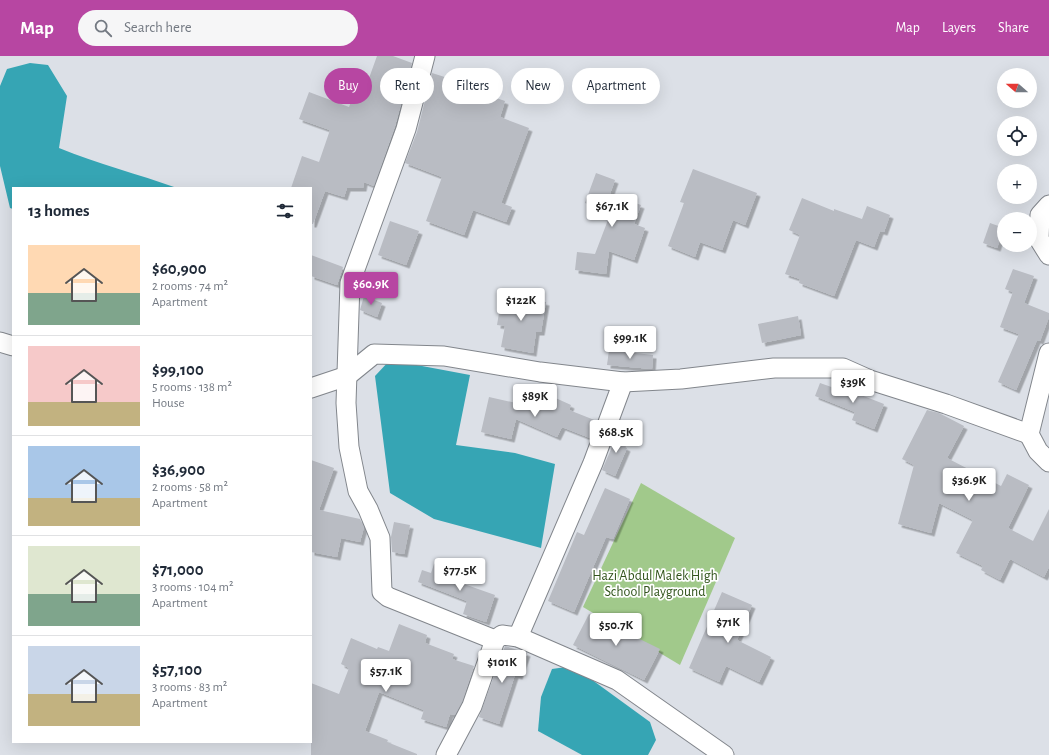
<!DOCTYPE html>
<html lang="en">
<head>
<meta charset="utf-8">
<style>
	body { margin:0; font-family:"Alegreya Sans",sans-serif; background:#f6f6f7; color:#1f2937; height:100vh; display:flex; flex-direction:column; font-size:15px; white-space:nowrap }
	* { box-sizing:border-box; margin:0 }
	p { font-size:13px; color:#747a83 }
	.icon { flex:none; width:22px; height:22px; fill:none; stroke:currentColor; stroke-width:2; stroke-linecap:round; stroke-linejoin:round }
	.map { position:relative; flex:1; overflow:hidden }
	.sheet { position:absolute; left:12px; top:131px; width:300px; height:556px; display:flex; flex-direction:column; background:#fff; border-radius:0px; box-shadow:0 4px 16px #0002 }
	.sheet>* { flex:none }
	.banner { position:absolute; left:324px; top:12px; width:380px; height:36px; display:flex; gap:8px }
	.needle { width:26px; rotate:290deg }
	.tools { position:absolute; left:997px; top:12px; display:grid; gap:8px }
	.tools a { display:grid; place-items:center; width:40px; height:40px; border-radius:50%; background:#fff; box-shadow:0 4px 16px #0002; font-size:20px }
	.price { position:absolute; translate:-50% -34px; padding:0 9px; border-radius:4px; background:#fff; color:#222; font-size:13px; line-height:26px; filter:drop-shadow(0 1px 2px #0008) }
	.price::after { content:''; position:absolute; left:50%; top:24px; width:12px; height:9px; margin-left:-6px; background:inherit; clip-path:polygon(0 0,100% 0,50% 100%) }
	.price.selected { background:#b746a2; color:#fff }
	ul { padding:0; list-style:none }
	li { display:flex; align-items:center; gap:12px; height:100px; padding:0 16px }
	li+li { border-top:1px solid #e0e1e3 }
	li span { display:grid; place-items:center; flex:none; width:112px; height:80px; border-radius:0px; color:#555 }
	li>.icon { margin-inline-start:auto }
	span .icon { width:48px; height:48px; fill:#fffc; stroke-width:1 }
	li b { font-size:17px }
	h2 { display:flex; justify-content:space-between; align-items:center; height:48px; padding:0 16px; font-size:17px }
	.chip { padding:0 14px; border-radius:18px; background:#fff; box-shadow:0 4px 16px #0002; font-size:14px; line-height:36px }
	.chip.selected { background:#b746a2; color:#fff }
	header { display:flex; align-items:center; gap:24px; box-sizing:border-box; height:56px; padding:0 20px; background:#b746a2; color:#fff }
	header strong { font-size:19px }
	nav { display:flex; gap:22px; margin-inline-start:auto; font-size:14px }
	.search { width:280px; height:36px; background:#f6f6f7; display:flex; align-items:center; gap:10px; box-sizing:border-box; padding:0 14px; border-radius:22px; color:#747a83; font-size:15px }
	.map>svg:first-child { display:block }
</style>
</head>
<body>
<header>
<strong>Map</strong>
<div class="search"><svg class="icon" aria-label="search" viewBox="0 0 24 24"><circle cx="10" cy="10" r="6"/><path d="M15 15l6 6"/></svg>Search here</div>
<nav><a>Map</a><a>Layers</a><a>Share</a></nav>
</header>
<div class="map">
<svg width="1049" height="699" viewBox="0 0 1049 699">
	<defs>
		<filter id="shadow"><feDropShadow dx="3.5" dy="3.5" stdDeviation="0" flood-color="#0004"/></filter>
	</defs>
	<rect width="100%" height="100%" fill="#dce0e7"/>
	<!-- green -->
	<polygon fill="#a1c98b" points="641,427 735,482 680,609 583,551"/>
	<!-- water -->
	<g fill="#36a5b4">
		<path d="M30,7L48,9L67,40L59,92C98,108 138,118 177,132H13V153L10,152L0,110V30L7,13Z"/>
		<polygon points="390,304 470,319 456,389 515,397 555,408 541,492 434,463 390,437 375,320"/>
		<polygon points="573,610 650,666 656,684 648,699 582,699 538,675 541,641 552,613"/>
	</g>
	<!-- building -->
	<g fill="#b9bcc3" filter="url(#shadow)">
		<polygon points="377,0 393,0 412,7 395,70 374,130 364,126 363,132 347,132 344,141 325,135 313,168 311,168 311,132 291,132 302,100 319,106 330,74 299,63 309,36 349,51 356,33 364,36"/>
		<polygon points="432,17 451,23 450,26 505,45 500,61 529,72 501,147 512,151 506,166 473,154 464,179 426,165 442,121 405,107 417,76"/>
		<polygon points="693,113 757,137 745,169 733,164 722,194 700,186 695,201 668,190 684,147 680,146"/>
		<polygon points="596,117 615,124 610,138 641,149 634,168 645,172 634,204 609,195 606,218 575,214 577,196 595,198 611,156 585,147"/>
		<polygon points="802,142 834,155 834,153 862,163 867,150 890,159 884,176 880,175 874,191 856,184 834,240 799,227 800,223 785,218 800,179 789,174"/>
		<polygon points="390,165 419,175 406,209 378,199"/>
		<polygon points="990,167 1004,172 997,192 983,187"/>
		<polygon points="311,199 343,211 337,229 311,220"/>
		<polygon points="1013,213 1034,220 1024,247 1049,257 1049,261 1040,285 1037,284 1016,334 998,326 1019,278 1000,271 1013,236 1005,233"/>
		<polygon points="502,239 546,246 541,276 536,276 533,297 501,291 505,270 497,269"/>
		<polygon points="364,240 382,247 377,261 360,254"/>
		<polygon points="798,260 801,279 762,287 758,268"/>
		<polygon points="609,294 653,299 652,313 607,309"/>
		<polygon points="820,327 837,333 838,330 884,348 874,373 852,364 855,356 815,340"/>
		<polygon points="549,339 571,349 569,354 597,365 590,382 562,371 557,381 516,363 511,383 481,376 489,341 543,353"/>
		<polygon points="927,354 939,357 964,370 947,402 1001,430 1007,418 1029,429 1008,472 1033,485 1049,453 1049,511 1044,521 1010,503 1000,524 981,514 983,510 956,497 973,464 939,447 931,477 898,468 914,409 902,403"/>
		<polygon points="617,373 626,376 621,389 627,392 615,420 602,414 612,391 611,390"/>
		<polygon points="311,404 334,412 319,454 360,463 364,471 360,486 341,482 337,501 311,496"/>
		<polygon points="605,432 630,443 613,483 606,481 574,556 548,545 577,476 584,479"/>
		<polygon points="394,466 410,469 404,498 392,496 391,481"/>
		<polygon points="434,508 450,514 447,522 495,539 486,566 463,558 467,545 418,526 422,514 431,517"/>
		<polygon points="722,536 752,549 737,584 771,601 759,626 726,610 719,626 689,612"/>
		<polygon points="589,558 660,593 644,624 573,589"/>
		<polygon points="399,568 427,579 425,587 454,598 452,603 474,610 462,646 455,659 450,658 446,671 421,663 424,654 379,636 365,675 388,684 387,686 417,698 417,699 311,699 311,627 339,638 349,612 341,608 351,582 377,593 378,591 389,595"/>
		<polygon points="505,590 527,597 519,620 515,619 499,668 479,661"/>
	</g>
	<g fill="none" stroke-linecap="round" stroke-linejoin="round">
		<defs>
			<g id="street">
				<polyline points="425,0 406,73 350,227 346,347 349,391 358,435 368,453 380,482 382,536 388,541 495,584"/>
				<polyline points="1049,149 1040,159 1039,183 1049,199"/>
				<polyline points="0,286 13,290"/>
				<polyline points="1049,297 1029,378 1038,395 1049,406"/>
				<polyline points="311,332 347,320 374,298 444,300 540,316 623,326 681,323 774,312 843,312 870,324 946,348 1029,378"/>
				<polyline points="518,581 593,407 623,326"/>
				<polyline points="446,699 472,650 495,584 502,579 518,581 617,624 724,699"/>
			</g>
		</defs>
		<!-- street casing -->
		<use href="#street" stroke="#82868c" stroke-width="21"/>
		<!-- street -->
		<use href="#street" stroke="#fff" stroke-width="19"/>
	</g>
	<g text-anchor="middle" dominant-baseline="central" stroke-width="3.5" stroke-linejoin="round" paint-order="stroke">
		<!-- park labels -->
		<g font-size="14" fill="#31531b" stroke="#fff">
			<text x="655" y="520">Hazi Abdul Malek High<tspan x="655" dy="16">School Playground</tspan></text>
		</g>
	</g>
</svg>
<div class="tools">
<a><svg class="needle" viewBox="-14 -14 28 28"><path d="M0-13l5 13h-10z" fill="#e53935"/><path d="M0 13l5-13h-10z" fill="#747a83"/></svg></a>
<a><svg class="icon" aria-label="locate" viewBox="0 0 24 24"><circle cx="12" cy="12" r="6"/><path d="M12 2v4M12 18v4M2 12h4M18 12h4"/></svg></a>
<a>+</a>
<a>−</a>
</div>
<b class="price" style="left:612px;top:172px">$67.1K</b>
<b class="price selected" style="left:371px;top:250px">$60.9K</b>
<b class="price" style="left:521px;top:266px">$122K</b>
<b class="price" style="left:630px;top:304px">$99.1K</b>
<b class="price" style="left:853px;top:348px">$39K</b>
<b class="price" style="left:535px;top:362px">$89K</b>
<b class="price" style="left:616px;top:398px">$68.5K</b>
<b class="price" style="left:969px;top:446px">$36.9K</b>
<b class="price" style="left:460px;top:536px">$77.5K</b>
<b class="price" style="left:728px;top:588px">$71K</b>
<b class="price" style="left:616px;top:591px">$50.7K</b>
<b class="price" style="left:502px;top:628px">$101K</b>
<b class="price" style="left:386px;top:637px">$57.1K</b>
<div class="banner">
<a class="chip selected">Buy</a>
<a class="chip">Rent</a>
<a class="chip">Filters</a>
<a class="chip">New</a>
<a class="chip">Apartment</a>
</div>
<section class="sheet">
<h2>13 homes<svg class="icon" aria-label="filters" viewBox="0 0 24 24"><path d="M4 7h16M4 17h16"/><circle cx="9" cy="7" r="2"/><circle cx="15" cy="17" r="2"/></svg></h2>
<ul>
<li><span style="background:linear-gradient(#ffd9b3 60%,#7fa58c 0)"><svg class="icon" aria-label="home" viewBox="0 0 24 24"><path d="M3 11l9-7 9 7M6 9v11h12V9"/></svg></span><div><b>$60,900</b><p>2 rooms · 74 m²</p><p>Apartment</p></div></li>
<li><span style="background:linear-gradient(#f6c9c9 70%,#c2b280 0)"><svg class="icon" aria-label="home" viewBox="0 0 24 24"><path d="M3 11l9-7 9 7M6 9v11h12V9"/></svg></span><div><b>$99,100</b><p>5 rooms · 138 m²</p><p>House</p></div></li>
<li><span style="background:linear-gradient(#a9c7e8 65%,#c2b280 0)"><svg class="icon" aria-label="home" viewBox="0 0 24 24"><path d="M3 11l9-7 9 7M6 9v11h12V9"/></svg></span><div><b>$36,900</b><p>2 rooms · 58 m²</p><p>Apartment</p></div></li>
<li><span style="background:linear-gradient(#dfe7d0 60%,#7fa58c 0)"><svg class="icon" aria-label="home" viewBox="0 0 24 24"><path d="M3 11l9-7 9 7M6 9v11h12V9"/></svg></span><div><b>$71,000</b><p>3 rooms · 104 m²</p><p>Apartment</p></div></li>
<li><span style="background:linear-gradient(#c9d6e8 60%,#c2b280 0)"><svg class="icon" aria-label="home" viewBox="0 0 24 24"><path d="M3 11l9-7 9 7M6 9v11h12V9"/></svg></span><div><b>$57,100</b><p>3 rooms · 83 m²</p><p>Apartment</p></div></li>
</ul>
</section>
</div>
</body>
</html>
